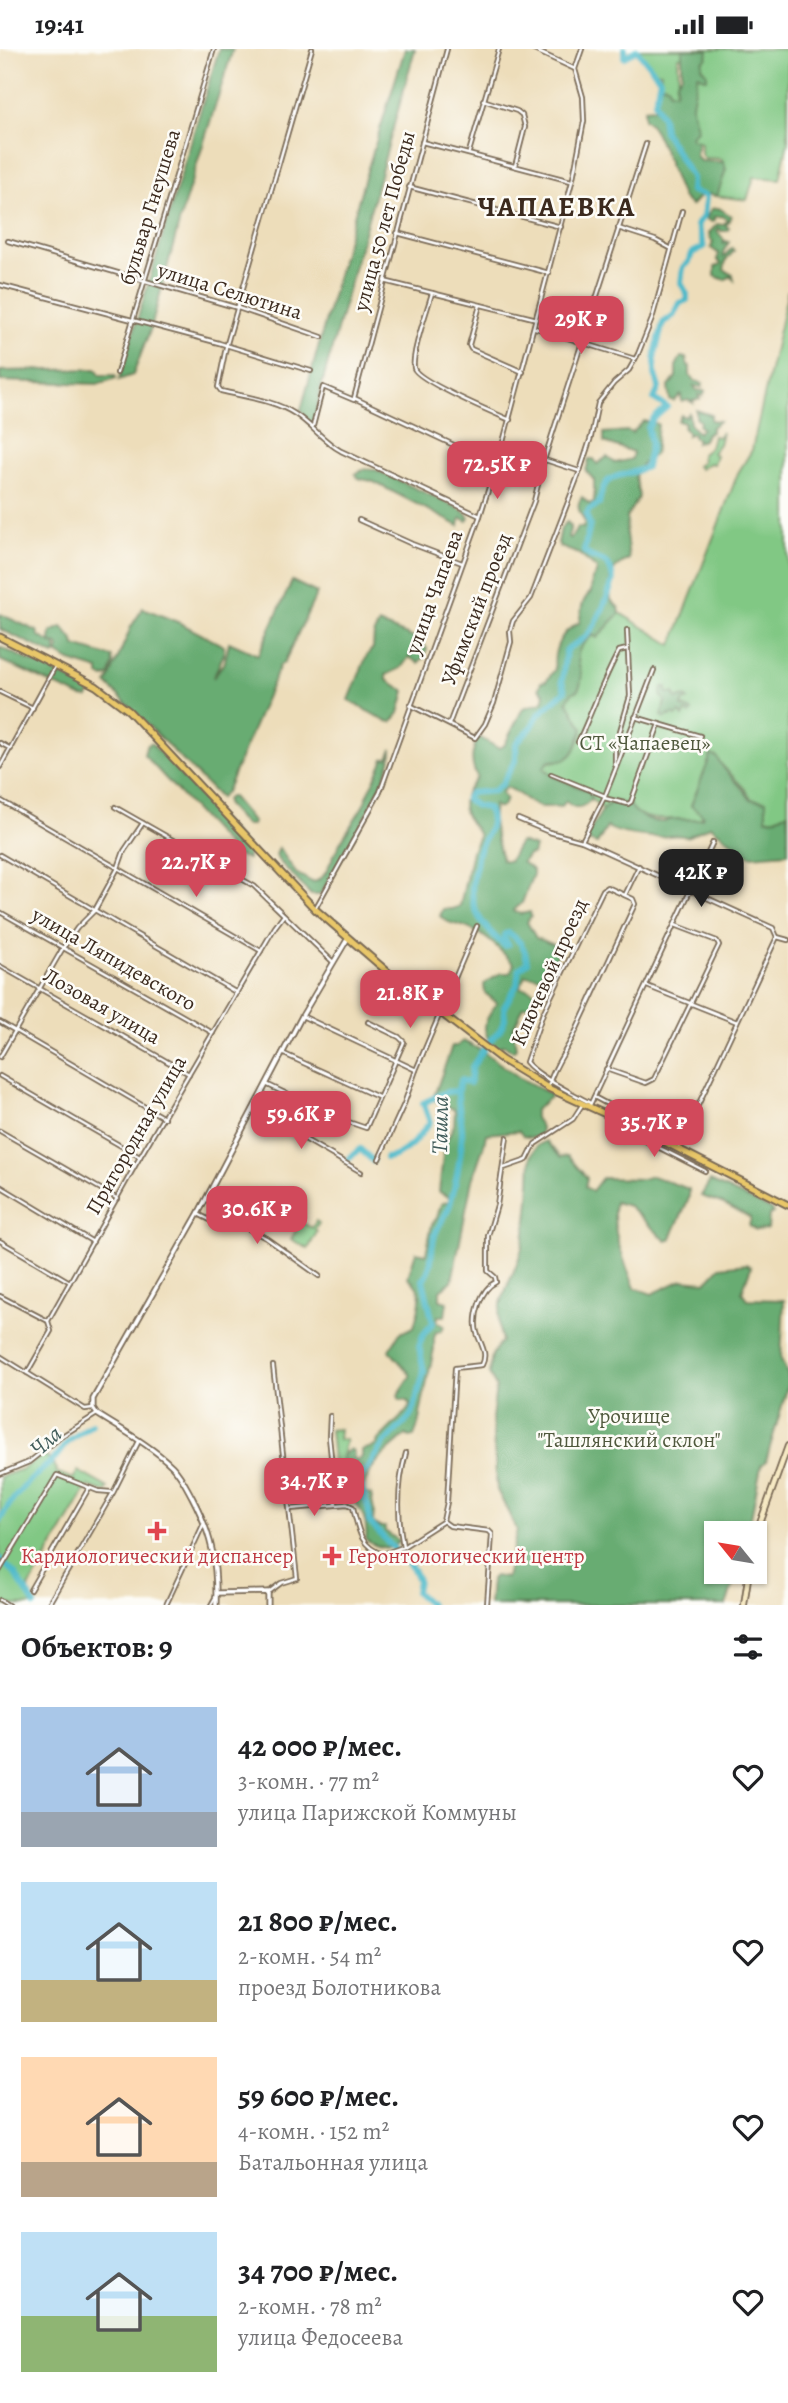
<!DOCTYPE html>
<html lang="ru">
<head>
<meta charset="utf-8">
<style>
	body { margin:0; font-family:Alegreya,serif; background:#f6f6f6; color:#202124; height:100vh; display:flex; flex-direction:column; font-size:26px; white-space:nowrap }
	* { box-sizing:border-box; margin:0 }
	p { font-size:23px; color:#757577 }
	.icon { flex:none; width:38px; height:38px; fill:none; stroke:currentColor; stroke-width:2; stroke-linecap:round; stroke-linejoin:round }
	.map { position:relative; height:1556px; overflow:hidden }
	.panel { display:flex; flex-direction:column; background:#fff; flex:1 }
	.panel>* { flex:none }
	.needle { width:46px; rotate:300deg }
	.fabs { position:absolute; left:704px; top:1472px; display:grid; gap:14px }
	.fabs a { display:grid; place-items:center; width:63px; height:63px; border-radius:0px; background:#fff; box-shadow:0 2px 5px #0004; font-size:35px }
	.price { position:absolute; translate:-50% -60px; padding:0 16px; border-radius:14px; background:#d1495b; color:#fff; font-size:23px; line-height:46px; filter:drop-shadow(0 2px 4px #0008) }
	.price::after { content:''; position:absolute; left:50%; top:42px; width:21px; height:16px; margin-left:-10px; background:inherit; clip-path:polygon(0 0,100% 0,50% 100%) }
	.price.on { background:#222; color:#fff }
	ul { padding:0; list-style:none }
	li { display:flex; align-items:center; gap:21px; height:175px; padding:0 21px }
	li span { display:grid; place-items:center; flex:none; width:196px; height:140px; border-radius:0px; color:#555 }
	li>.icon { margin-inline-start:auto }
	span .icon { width:84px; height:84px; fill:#fffc; stroke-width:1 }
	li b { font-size:30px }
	h2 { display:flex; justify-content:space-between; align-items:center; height:84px; padding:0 21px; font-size:30px }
	.status { display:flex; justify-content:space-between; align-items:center; height:49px; padding:0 35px; background:#fff; direction:ltr }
	.status svg { height:19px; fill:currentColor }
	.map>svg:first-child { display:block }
</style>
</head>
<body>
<div class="status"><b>19:41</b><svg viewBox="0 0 49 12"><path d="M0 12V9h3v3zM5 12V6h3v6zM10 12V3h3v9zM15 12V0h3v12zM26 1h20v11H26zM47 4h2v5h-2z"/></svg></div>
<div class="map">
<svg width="788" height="1556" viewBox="0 0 788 1556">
	<rect width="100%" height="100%" fill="#fdfcf7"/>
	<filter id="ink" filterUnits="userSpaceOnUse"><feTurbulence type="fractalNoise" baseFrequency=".0143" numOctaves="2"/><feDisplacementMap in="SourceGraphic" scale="14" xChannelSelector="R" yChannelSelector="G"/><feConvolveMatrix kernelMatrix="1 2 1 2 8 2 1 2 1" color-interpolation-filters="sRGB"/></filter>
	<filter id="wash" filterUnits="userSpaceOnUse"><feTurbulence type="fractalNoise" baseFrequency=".00686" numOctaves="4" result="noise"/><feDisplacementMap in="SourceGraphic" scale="28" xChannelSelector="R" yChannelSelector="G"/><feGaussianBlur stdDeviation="1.57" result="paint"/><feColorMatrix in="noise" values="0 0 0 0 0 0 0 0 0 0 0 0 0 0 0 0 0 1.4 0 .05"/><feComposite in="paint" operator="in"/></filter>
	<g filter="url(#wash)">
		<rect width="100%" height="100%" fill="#edddba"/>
		<!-- green -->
		<g fill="#81c884" stroke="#5e7951" stroke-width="2">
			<polygon points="637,0 788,0 788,93 780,130 754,128 747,151 714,147 722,110 704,109 701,105 701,94 690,91 688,70 693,10 678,8 679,35 675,58 658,55 661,23 655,22"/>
			<path d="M788,241V763L776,769L765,770L744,739L712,706L691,756L703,766L700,770C690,772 681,770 671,770C645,772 636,764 613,752L603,760L591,750L590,743L554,728L543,719L544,716C550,711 553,713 560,712C576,709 578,692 583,680L567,652L581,630L577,602L581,595L593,586L597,589L620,564L672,596L738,424L752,401Z"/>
			<polygon points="722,383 719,395 712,404 716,406 713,415 709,414 700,420 697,417 702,413 701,406 710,398 713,387 718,388"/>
			<polygon points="316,1172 319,1174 315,1181 317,1183 308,1200 291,1190 301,1173 312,1179"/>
			<polygon points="339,1380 338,1391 346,1390 342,1407 348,1450 337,1452 330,1381"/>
			<polygon points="44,1405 57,1420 56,1423 73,1430 78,1422 108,1439 106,1443 88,1437 26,1544 33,1556 0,1556 0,1428 23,1420"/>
		</g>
		<!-- forest -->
		<g fill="#68ac72" stroke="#526b48" stroke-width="2">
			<polygon points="219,0 233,0 184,156 151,279 133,326 119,331"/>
			<polygon points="405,0 415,0 321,339 314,374 308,374 301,361 362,138"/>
			<path d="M682,0L708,1L707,9L703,12L702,18L707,24V30L698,26C697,31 692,52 692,57C692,65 697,73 697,81L692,85L691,90L698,92L696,106L700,112L723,113L726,120L717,147L707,145L700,147L691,157L682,148L669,116V112C660,99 658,79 644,70V60L654,59L656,41L663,35L668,36L670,42L676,43L677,32L682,26Z"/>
			<polygon points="719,159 731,167 726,177 729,179 727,182 721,182 719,179 717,182 724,191 723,196 726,192 729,193 723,203 723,208 732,199 734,202 726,211 724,221 733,226 734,231 730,227 725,231 715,227 715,218 721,215 717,210 719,205 711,199 713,193 710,189 709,184 717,175 723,176 727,171 723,167 713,168 715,171 712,173 706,170 711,160"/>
			<polygon points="681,308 686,309 688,317 690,317 690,327 695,332 703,334 702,338 694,337 696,341 705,342 703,347 698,346 700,350 692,352 693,354 688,351 682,353 681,346 674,352 670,351 668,339 676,328 676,317"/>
			<polygon points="97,320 100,326 115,326 116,329 98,335 0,332 0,322"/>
			<polygon points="696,361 711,366 711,371 719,372 711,379 711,383 706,385 703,391 696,394 697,390 693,388 693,384 687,386 688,384 683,378 685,374 678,372 681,366 685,368 689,364 690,375 698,384 702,379 699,377 700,372 696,369"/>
			<path d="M644,372L658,375L655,405L642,415L635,427L639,447L627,468L626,485L629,510C608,521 608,529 611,551L619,559L620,564L597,589L593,586C561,611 591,617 578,641L572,644L567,652L583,680C575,700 576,713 549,712L543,719L554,728L590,743L591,750C584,759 574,762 566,752L561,758C553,756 545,760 537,757C526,752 516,741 506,738L501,744L506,750L503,757L499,759L494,756C490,774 498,793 502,811L509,812L520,793L535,798L533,805L528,806L522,813L533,821V825L522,854L513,862L521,865L530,863L531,867L527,873L536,889L557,897L558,906L540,928L525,926L520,939L529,940L536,944L534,952L530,957H524L513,979L516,999L513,1002L504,996L497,999C478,984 484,971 497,954L485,944L484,935L501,924H510L514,915C500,901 488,887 470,880C459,874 450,877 440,867L443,860H453L460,857L472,802L479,787C476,778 471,776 467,769C457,753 468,740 477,728C470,714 471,702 479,688L498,699L504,697L523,659L543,653L545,645L539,639L541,633L546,632L555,620C552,601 561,582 579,574C582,562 580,552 591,543L592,530L596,525L597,520L579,505L560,498L558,494L561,479L567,473L571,477L568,488L571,489L578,478L583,479L585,473C580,464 575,457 582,448L589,455L594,453V431L586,422L589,410H594L597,415L607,408L615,414L632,410L633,403L604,393V384L627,382L632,384Z"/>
			<path d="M365,420L376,421L454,457L466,464L469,469L467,472L462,469L460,471L459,477L372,432C366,430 359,432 355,425Z"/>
			<polygon points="292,532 317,544 284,614 280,616 226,743 220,749 107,635 131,578 143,559 180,574 224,597 224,605 213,629 225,612 229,593 258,606"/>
			<polygon points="0,565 37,582 39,587 56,597 56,605 54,606 0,580"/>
			<polygon points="379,575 420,591 427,600 425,607 418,614 409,608 401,619 386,626 387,631 405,642 399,664 392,673 385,672 349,651 367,606 373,599 374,584"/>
			<polygon points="62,578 74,592 75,597 112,608 113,615 110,626 104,629 99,626 99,621 70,612 58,605 59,597 50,592 51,583"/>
			<polygon points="0,598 89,639 91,643 88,649 81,648 0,611"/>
			<polygon points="663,638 667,638 667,644 674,644 677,650 686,648 688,650 683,653 682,658 692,662 690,665 686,663 683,668 680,664 676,667 673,665 671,667 669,666 666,669 662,667 665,652 661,646"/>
			<polygon points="151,694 248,800 248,810 236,806 144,706 146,697"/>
			<path d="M392,700C393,728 337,816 320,846H311L278,811L276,806L279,799L296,824L312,833L317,832L325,825L340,794L363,757L384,709H388Z"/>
			<path d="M711,706L717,708C723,724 742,735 750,750L766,752V770L776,769L788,763V804L750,807L710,777L687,788C673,784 666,789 653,788C639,787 619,785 607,778L597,795L588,792L587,787L603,760L613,752L630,756C636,766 650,773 663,773C667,772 670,771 674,770C684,770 691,772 702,769L703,766L691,757Z"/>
			<polygon points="229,748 232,748 253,773 252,776 245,776 226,755 226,751"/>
			<path d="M463,992L481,1001L520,1029L550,1045V1048L535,1061V1069L541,1078L540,1086L532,1089L523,1087L519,1082L486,1085L484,1096L472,1131L452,1232L440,1241V1251L447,1253L445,1267H438L437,1273L444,1277L441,1282L436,1283L434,1289V1300L420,1365L421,1368L414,1387L410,1388L406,1386C384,1407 374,1409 363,1439L364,1444L371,1446L374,1462L373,1473L379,1478H385V1482L399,1492L392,1499C382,1499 373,1497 366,1491C368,1477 363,1456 348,1450L342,1407L350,1400L353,1402L355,1413L362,1408V1401L376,1397L378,1391L409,1360L410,1355L406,1351H400L398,1346L410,1328V1325L389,1301L400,1284L414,1278C419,1257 427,1244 408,1228L416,1203L426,1205L432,1175L437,1169L441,1155L453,1150L439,1143L444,1097L454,1076L455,1061L433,1050L452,997H457Z"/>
			<path d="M546,1092L560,1108L568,1107L587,1129L585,1138L592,1142L602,1129L642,1130L652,1127L689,1140V1149L670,1191L666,1192L629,1157L615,1153C610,1181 625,1214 635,1239L652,1245L682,1231L706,1233L720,1218L746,1215L751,1218L742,1243L747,1250L784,1251L781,1310L788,1326V1336L766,1412L761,1417L748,1484H716V1522L738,1523L726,1556H489L491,1530L494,1527L506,1529L517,1481L497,1441L492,1369L496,1338L489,1324L492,1306L502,1292C490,1253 514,1233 522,1199C529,1170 530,1137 531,1107L537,1097Z"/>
			<polygon points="710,1132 772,1161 773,1164 769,1166 768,1180 756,1181 749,1177 751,1169 724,1155 701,1147"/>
		</g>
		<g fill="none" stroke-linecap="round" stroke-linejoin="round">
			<!-- river -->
			<g stroke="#4db9c9" stroke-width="6">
				<path d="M386,1109C404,1108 420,1087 430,1073L423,1054L446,1043L457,1042"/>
				<polyline points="347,1111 360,1100 373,1112"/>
				<path d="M0,1471C13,1446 31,1430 51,1413C57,1408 60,1402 65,1396C73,1388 84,1381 92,1375"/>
				<polyline points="0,1510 15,1525 35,1556"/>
				<path d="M430,1556L416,1543L418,1531L413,1520L369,1473V1461L359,1431L385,1393L412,1366L424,1323L419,1297L423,1286L433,1274L423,1231C435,1211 429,1210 434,1190C436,1177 447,1167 450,1155C456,1135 461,1106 462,1085C463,1068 453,1045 461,1031L470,1034L472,1018L487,995L500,981L505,970L504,958L517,936L519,920L527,914C526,900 521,892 509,884L505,885L504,889L508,895L505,897C477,873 465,854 476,816C477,810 477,804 480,799C486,784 497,775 487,759L476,757L466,750L470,744L494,742L502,735L516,710V696L520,690L531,679L538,666L565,642L562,632L566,601C573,595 582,592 588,585C597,576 608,548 612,535C614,530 612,524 610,519C603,507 591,512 584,502L590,476L586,466L589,461L599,455C604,419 620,431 646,418L651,395L648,379L653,370L667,358L654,350L659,339L655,326V305L663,274L674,266L680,254L687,251V245L681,234L683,218L689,213L692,204L704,198L697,176L704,166L706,147L691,142L692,129L664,82L662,68L655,53L660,30L637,1L624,8L625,0"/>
			</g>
		</g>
	</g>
	<g filter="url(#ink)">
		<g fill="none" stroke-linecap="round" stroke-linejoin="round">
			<defs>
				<g id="minor">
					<path d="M312,0L226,298L218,338L221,342C245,348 274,351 295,365C312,376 323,392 341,402L480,467"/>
					<polyline points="447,0 354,349 496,416"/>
					<polyline points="532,0 575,20"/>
					<polyline points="483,51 517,62 522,66 525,78 515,117"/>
					<polyline points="422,93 571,132"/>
					<polyline points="469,103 499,0"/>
					<polyline points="409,138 561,178"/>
					<polyline points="618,179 655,191 670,199"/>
					<polyline points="397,184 549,224"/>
					<polyline points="8,192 238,259 322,288"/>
					<polyline points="384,232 537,270"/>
					<polyline points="0,236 219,294 311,322"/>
					<path d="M432,244C428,259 411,305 414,319C416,331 494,364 510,371"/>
					<polyline points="480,256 469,296 471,300 523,323"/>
					<polyline points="535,279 635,310"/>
					<polyline points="117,324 214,0"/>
					<polyline points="313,377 323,338 354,351"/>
					<polyline points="502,397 579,422"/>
					<polyline points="359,471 412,495 462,514"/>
					<polyline points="0,643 33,659"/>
					<polyline points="410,656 475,689 485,675 494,654 511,593 510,582 513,572 531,549 580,422 591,388 598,354 614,334 629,321 638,305 652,270 682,162"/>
					<polyline points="635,668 700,687"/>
					<polyline points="449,675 534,452 544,411 646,95"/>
					<path d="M578,693C592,663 603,631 619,602L627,600"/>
					<polyline points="0,694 11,700"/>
					<polyline points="615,716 615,699 630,647 627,581"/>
					<polyline points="0,718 56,616"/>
					<polyline points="551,725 605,747"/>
					<polyline points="604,749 628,755 631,753 659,675"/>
					<polyline points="0,751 261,902"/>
					<polyline points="115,758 254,837 333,913"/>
					<polyline points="518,770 549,783 582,792 773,879 777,888"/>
					<polyline points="582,792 605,747 654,621"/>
					<polyline points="0,806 237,944"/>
					<polyline points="625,846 639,817"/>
					<polyline points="315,860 380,743 480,467 502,397 573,129 584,72 583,48 575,20 582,0"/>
					<polyline points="0,863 213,984"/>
					<polyline points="777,888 788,891"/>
					<polyline points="0,917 189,1025"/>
					<polyline points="647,937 737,973"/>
					<polyline points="302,967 416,1021"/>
					<polyline points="0,973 164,1069"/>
					<polyline points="282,1004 378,1048"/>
					<polyline points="0,1008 63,899 77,879 95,861 118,819 124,802 143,774"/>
					<polyline points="606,1020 646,1034 654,1030 719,896 717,892 675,876"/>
					<polyline points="0,1027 140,1108"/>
					<polyline points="266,1035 337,1069 366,1079 404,993 399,988 368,973"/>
					<path d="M548,1038C553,1018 566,1002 575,984C595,941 615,898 635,855L633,850L607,838L603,841L543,964L526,1013C537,1027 574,1045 590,1054"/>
					<polyline points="594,1048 680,1094"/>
					<polyline points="590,1056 713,793"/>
					<polyline points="253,1060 361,1123"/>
					<polyline points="0,1082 118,1150"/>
					<polyline points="647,1084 642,1090 705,1122"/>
					<polyline points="678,1099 777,888"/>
					<polyline points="379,1110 404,1055 416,1021 477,877"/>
					<polyline points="504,1119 527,1111 535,1095 573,1070 582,1056"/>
					<polyline points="0,1137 93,1193"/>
					<polyline points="198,1165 218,1175 231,1179 247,1179 266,1189 319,1227"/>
					<polyline points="0,1192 70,1233"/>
					<polyline points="0,1247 48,1272"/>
					<polyline points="0,1307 85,1360 93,1359"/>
					<polyline points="27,1324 51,1282 48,1272 140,1108 275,878 284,866"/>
					<polyline points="330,1367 329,1388 336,1455"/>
					<polyline points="0,1425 29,1413 62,1387 97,1365"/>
					<path d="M290,1460L347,1455L353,1458C358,1480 360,1498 383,1505L403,1498L442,1473"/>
					<path d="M403,1498C397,1465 397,1436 406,1404"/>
					<polyline points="0,1521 57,1426 98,1442 111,1443"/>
					<polyline points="30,1541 89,1439"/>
					<polyline points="269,1543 281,1534 297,1529 273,1317"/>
					<polyline points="0,1551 8,1556"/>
					<polyline points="48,1556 114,1442 139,1392"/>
					<polyline points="166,1556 203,1476"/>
					<polyline points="211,1556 216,1547"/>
					<path d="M487,1556L492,1485L489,1482L450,1477L443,1472L447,1453L455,1319L482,1316C488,1304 481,1296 477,1284C473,1268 480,1240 496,1233L495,1228L488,1222V1187L497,1156L507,1088"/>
				</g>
				<g id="tertiary">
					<polyline points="217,1544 268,1543 268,1556"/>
					<path d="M216,1556C217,1513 212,1486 192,1448C186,1437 181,1426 172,1417C150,1396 122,1381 97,1365L93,1359V1350L198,1165L302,967L348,889"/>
				</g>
				<g id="secondary">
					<polyline points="754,1491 788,1397"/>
					<polyline points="744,1556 749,1522"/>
				</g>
				<polyline id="primary" points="0,588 96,637 129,662 315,860 390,925 502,1011 548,1039 647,1084 788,1156"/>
			</defs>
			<!-- minor casing -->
			<use href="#minor" stroke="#796955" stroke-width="6"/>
			<!-- tertiary casing -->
			<use href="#tertiary" stroke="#796955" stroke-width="7"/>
			<!-- secondary casing -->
			<use href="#secondary" stroke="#796955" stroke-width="8"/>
			<!-- primary casing -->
			<use href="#primary" stroke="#796955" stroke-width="9"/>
			<!-- minor -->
			<use href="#minor" stroke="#fff" stroke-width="2.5"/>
			<!-- tertiary -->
			<use href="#tertiary" stroke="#fff" stroke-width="3.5"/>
			<!-- secondary -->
			<use href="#secondary" stroke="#f6e9c3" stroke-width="4.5"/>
			<!-- primary -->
			<use href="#primary" stroke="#e9c769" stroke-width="5"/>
		</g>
	</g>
	<!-- markers -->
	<g fill="#e0444e" stroke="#fdfcf7" stroke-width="2.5">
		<path d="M153.5 1471.5h7v7h7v7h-7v7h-7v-7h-7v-7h7z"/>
		<path d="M328.5 1496.5h7v7h7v7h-7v7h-7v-7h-7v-7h7z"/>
	</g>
	<g text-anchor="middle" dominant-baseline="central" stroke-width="5" stroke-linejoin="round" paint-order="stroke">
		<!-- street labels -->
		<g font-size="21" fill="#3b2a1e" stroke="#fdfcf7">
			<text transform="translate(150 158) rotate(-73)">бульвар Гнеушева</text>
			<text transform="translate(384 172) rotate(-75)">улица 50 лет Победы</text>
			<text transform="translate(230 242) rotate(17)">улица Селютина</text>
			<text transform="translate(434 543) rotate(-70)">улица Чапаева</text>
			<text transform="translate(476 560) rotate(-69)">Уфимский проезд</text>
			<text transform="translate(114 910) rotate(30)">улица Ляпидевского</text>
			<text transform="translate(549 923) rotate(-66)">Ключевой проезд</text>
			<text transform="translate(102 957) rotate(30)">Лозовая улица</text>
			<text transform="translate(136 1086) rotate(-60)">Пригородная улица</text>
		</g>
		<!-- park labels -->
		<g font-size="21" fill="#50593d" stroke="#fdfcf7">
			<text x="645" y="694">СТ «Чапаевец»</text>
			<text x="629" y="1367">Урочище<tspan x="629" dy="24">"Ташлянский склон"</tspan></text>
		</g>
		<!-- health labels -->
		<g font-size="21" fill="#be3a42" stroke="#fdfcf7">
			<text x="157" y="1507">Кардиологический диспансер</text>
			<text x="348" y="1507" text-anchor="start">Геронтологический центр</text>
		</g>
		<!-- water labels -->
		<g font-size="23" font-style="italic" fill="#415c5a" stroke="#fdfcf7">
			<text transform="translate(440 1076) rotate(-89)">Ташла</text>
			<text transform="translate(46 1392) rotate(-41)">Чла</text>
		</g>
		<!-- district labels -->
		<g font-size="28" font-weight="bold" letter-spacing="2" fill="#3b2a1e" stroke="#fdfcf7">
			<text x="557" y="158">ЧАПАЕВКА</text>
		</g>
	</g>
</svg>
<div class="fabs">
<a><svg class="needle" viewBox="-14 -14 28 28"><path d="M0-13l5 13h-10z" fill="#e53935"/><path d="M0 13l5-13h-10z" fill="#757577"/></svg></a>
</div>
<b class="price" style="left:581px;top:307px">29K ₽</b>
<b class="price" style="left:497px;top:452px">72.5K ₽</b>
<b class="price" style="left:196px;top:850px">22.7K ₽</b>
<b class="price on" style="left:701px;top:860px">42K ₽</b>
<b class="price" style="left:410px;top:981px">21.8K ₽</b>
<b class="price" style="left:301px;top:1102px">59.6K ₽</b>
<b class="price" style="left:654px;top:1110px">35.7K ₽</b>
<b class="price" style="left:257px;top:1197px">30.6K ₽</b>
<b class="price" style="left:314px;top:1469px">34.7K ₽</b>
</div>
<section class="panel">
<h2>Объектов: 9<svg class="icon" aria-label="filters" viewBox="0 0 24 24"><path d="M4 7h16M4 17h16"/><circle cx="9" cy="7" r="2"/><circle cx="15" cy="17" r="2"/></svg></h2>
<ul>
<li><span style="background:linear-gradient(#a9c7e8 75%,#9aa5b1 0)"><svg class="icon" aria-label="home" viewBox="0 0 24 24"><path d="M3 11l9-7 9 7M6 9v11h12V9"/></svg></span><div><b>42 000 ₽/мес.</b><p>3-комн. · 77 m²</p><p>улица Парижской Коммуны</p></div><svg class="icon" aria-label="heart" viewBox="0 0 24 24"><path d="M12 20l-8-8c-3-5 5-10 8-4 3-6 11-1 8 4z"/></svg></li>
<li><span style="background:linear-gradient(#bfe0f5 70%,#c2b280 0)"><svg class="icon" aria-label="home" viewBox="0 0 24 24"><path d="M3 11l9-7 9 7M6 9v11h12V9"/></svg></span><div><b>21 800 ₽/мес.</b><p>2-комн. · 54 m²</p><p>проезд Болотникова</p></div><svg class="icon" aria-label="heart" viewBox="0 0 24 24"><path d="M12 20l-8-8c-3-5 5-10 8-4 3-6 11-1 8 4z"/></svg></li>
<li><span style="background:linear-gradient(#ffd9b3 75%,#b9a48a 0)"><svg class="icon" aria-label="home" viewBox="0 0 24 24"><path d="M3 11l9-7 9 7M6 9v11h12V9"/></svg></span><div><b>59 600 ₽/мес.</b><p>4-комн. · 152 m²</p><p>Батальонная улица</p></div><svg class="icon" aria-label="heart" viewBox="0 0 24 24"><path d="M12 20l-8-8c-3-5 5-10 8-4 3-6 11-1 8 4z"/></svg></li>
<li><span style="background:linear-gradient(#bfe0f5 60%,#8fb573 0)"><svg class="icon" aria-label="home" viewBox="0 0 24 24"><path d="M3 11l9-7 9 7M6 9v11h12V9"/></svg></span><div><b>34 700 ₽/мес.</b><p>2-комн. · 78 m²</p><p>улица Федосеева</p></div><svg class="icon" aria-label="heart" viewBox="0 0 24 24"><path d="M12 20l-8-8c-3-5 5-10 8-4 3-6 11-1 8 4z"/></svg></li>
</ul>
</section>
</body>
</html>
